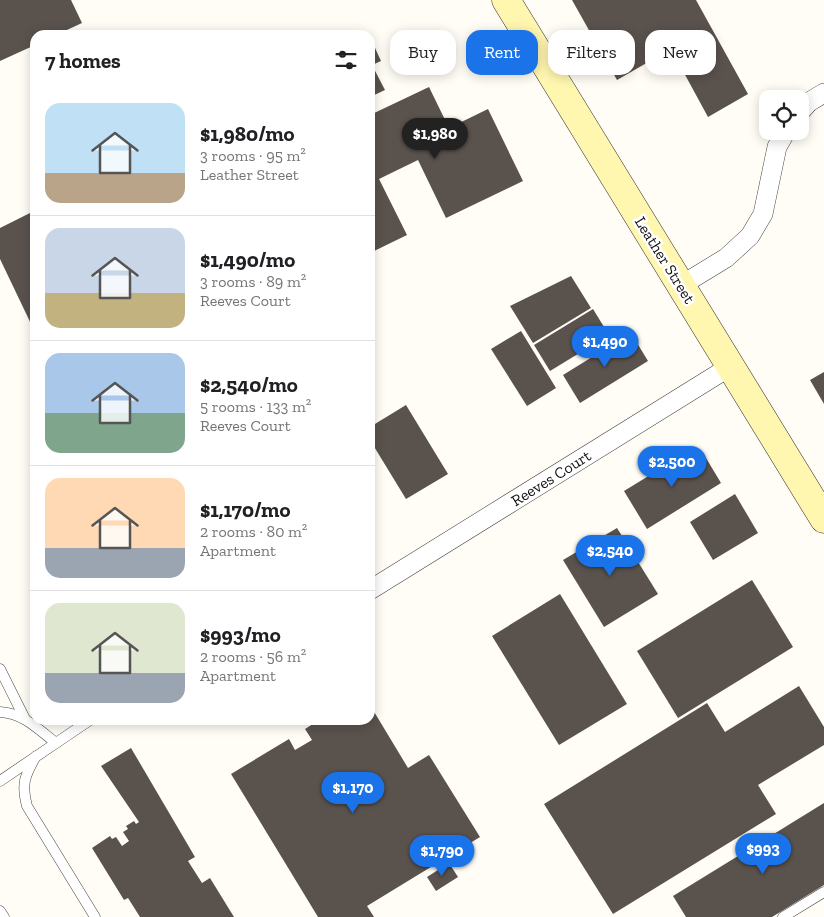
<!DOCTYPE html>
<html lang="en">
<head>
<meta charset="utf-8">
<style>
	body { margin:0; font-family:"Zilla Slab",serif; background:#f6f6f6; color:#202124; height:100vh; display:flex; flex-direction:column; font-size:19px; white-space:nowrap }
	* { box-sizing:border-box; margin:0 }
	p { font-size:16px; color:#757577 }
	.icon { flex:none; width:28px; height:28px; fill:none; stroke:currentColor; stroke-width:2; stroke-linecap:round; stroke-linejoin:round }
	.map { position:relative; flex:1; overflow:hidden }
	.sheet { position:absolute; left:30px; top:30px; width:345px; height:695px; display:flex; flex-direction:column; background:#fff; border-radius:15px; box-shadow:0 2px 12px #0003 }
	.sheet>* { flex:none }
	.banner { position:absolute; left:390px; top:30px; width:359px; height:45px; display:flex; gap:10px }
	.tools { position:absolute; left:759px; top:90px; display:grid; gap:10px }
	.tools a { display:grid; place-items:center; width:50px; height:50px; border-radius:10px; background:#fff; box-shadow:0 2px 12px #0003; font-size:25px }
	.price { position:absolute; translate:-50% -42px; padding:0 11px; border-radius:18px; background:#1a73e8; color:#fff; font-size:16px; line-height:32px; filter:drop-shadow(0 1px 2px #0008) }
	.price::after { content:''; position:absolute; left:50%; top:30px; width:15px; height:11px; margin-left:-8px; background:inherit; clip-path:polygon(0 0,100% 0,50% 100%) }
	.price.on { background:#222; color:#fff }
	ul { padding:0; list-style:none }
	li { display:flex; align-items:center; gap:15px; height:125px; padding:0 15px }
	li+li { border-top:1px solid #e0e0e0 }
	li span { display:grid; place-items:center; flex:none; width:140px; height:100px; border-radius:15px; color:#555 }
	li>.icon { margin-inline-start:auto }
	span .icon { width:60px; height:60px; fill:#fffc; stroke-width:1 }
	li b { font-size:21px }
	h2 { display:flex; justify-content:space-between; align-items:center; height:60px; padding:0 15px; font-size:21px }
	.chip { padding:0 18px; border-radius:15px; background:#fff; box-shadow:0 2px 12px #0003; font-size:18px; line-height:45px }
	.chip.on { background:#1a73e8; color:#fff }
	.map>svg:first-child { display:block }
</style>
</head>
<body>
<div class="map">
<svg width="824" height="917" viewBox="0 0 824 917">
	<rect width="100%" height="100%" fill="#fffdf5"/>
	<!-- building -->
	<g fill="#5a524d">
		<polygon points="0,0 71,0 82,23 56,35 35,35 35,45 0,61"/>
		<polygon points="572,0 696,0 748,94 708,117 671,49 617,80"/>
		<polygon points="370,37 381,61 372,65 385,90 370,97"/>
		<polygon points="429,87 449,128 488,109 523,181 446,218 418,160 379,179 407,235 370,253 370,115"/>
		<polygon points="34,211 35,327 33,328 0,259 0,228"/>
		<polygon points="571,276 591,308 533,343 510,306"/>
		<polygon points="593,309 609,335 550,371 534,345"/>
		<polygon points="521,331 556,388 527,406 491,349"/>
		<polygon points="631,333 648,361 580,403 563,375"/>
		<polygon points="824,372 824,404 810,380"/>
		<polygon points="406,405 448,474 406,499 370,440 370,427"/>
		<polygon points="691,450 703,453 721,483 647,529 624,491"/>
		<polygon points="735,494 758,533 713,560 690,522"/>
		<polygon points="617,528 658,594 604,627 563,560"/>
		<polygon points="752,580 793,647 678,718 637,651"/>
		<polygon points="560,594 627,704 559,745 492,636"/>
		<polygon points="799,686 824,727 824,745 758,785 776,814 613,914 544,804 707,703 725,732"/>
		<polygon points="370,705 408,768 429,755 480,837 367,906 374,917 318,917 231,774 289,739 295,750 312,740 305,729 319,720 370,720"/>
		<polygon points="131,748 195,857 188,861 202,883 210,878 234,917 140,917 128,898 124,900 92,848 110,836 112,839 116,837 122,846 129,841 123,832 128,829 126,826 134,821 136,824 139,822 101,766"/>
		<polygon points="824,803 824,885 772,917 686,917 673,896"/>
		<polygon points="449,863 458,877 436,891 427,877"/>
	</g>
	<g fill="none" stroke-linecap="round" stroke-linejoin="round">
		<defs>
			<g id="lane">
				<polyline points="0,669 25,719"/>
				<path d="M0,712C23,713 38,729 56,743L90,720"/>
				<path d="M36,756C25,775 21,784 27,806L95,917"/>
				<polyline points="0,781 56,743"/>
				<polyline points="0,911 4,917"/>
				<polyline points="783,917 824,892"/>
			</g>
			<g id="street">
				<polyline points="800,112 809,102 824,93"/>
				<polyline points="680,286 726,258 750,236 763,214 777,147 786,131"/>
				<polyline points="370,590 731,366"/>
			</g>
			<polyline id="secondary" points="506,0 824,519"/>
		</defs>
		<!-- lane casing -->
		<use href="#lane" stroke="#444" stroke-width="11"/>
		<!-- street casing -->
		<use href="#street" stroke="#444" stroke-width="20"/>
		<!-- secondary casing -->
		<use href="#secondary" stroke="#333" stroke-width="29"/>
		<!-- lane -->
		<use href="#lane" stroke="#fff" stroke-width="10"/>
		<!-- street -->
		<use href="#street" stroke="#fff" stroke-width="19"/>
		<!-- secondary -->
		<use href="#secondary" stroke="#fff6b0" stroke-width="28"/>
	</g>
	<g text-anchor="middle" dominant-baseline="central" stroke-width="5" stroke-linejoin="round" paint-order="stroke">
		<!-- street labels -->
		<g font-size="16" fill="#111" stroke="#fff">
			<text transform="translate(665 260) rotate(58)">Leather Street</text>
			<text transform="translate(551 478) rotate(-32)">Reeves Court</text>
		</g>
	</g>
</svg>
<div class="tools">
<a><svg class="icon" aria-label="locate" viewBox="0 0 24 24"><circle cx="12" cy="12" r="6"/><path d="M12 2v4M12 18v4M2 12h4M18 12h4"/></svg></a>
</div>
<b class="price on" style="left:435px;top:160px">$1,980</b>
<b class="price" style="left:605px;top:368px">$1,490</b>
<b class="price" style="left:672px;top:488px">$2,500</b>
<b class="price" style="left:610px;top:577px">$2,540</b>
<b class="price" style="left:353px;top:814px">$1,170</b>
<b class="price" style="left:763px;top:875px">$993</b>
<b class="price" style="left:442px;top:877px">$1,790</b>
<div class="banner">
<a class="chip">Buy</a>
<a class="chip on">Rent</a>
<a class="chip">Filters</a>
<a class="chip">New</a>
</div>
<section class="sheet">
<h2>7 homes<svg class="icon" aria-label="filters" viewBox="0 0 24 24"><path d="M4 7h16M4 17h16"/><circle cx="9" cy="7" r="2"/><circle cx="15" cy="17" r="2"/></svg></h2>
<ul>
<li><span style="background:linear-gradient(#bfe0f5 70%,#b9a48a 0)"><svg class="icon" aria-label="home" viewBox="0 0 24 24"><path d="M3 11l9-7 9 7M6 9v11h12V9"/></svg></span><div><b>$1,980/mo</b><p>3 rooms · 95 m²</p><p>Leather Street</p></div></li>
<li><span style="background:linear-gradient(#c9d6e8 65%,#c2b280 0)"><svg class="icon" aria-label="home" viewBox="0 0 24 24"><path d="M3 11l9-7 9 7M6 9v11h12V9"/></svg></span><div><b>$1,490/mo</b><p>3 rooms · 89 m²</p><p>Reeves Court</p></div></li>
<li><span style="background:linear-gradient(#a9c7e8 60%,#7fa58c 0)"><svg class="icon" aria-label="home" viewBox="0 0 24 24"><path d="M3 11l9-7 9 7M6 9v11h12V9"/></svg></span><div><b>$2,540/mo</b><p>5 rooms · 133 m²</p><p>Reeves Court</p></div></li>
<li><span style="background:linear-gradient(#ffd9b3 70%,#9aa5b1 0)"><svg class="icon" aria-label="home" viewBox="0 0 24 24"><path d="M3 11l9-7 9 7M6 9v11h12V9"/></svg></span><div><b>$1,170/mo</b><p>2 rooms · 80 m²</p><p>Apartment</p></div></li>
<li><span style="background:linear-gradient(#dfe7d0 70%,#9aa5b1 0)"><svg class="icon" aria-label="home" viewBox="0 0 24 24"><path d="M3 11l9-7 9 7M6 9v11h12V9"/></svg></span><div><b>$993/mo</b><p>2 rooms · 56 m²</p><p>Apartment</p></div></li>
</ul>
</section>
</div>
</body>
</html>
